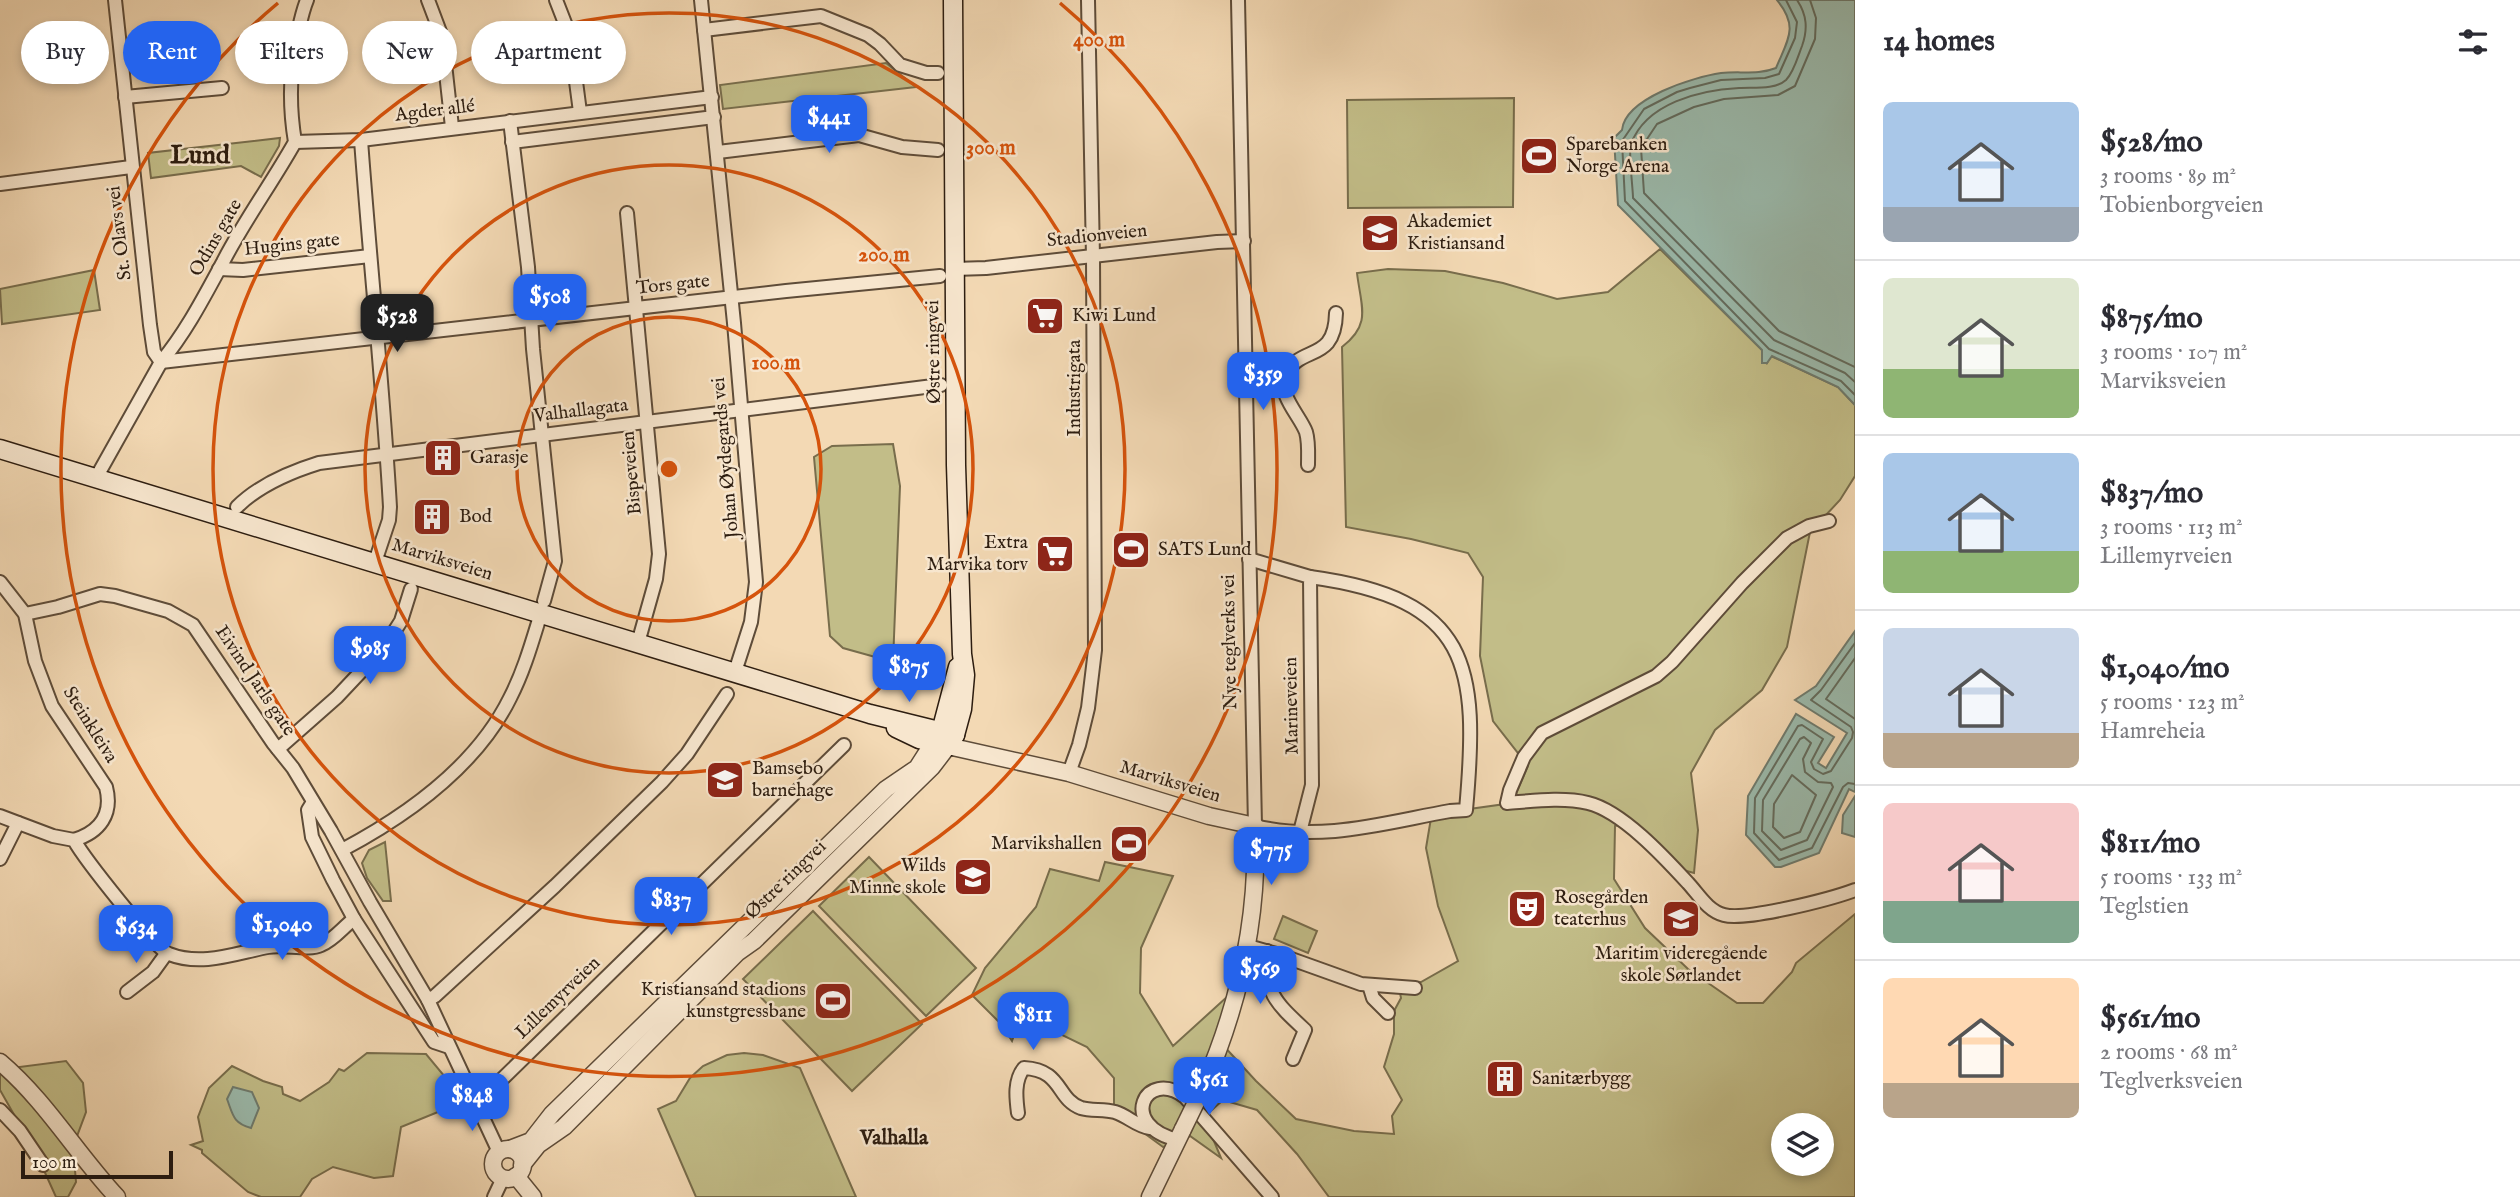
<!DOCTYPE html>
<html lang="en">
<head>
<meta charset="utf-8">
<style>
	body { margin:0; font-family:"IM FELL English",serif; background:#f2f2f3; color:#2b2b33; height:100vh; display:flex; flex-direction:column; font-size:26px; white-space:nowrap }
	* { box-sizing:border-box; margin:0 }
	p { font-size:23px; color:#7c7c81 }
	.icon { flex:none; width:38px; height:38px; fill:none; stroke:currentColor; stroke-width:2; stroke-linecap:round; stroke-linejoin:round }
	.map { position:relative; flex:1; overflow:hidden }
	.sheet { display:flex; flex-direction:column; background:#fff; width:665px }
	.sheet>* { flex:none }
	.hud { position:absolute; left:21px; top:21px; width:665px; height:63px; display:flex; gap:14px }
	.fabs { position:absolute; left:1771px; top:1113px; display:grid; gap:14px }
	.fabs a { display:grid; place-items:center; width:63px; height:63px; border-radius:50%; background:#fff; box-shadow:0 4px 10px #0003; font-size:35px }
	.scale { position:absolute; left:21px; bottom:18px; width:152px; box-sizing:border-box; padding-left:7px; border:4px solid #2d1d10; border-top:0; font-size:19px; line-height:24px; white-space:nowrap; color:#2d1d10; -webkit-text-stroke:5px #f7e6ce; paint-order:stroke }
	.price { position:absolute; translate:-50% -60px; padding:0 16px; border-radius:14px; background:#2563eb; color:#fff; font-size:23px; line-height:46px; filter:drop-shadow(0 2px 4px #0008) }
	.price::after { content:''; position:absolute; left:50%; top:42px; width:21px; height:16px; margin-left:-10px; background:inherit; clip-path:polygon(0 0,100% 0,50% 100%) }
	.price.active { background:#222; color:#fff }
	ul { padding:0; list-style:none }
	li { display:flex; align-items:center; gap:21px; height:175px; padding:0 28px }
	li+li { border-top:2px solid #e1e1e2 }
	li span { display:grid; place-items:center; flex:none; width:196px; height:140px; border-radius:10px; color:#555 }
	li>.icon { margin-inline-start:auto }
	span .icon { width:84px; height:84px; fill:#fffc; stroke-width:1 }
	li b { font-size:30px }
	h2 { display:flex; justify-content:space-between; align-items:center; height:84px; padding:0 28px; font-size:30px }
	.chip { padding:0 24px; border-radius:32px; background:#fff; box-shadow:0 4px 10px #0003; font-size:24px; line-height:63px }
	.chip.active { background:#2563eb; color:#fff }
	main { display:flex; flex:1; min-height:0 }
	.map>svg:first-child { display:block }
</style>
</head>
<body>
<main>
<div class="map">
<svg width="1855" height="1197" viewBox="0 0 1855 1197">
	<rect width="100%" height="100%" fill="#f3d9b4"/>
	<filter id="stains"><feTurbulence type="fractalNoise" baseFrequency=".00286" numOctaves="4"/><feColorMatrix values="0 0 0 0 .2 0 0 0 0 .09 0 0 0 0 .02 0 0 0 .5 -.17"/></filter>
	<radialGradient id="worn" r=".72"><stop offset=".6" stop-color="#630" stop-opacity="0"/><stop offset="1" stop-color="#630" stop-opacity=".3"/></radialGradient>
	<!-- green -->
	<g fill="#c2bd88" stroke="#786d4c" stroke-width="2" fill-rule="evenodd">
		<polygon points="886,63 916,87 723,109 720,85"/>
		<polygon points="1514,98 1513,207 1348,208 1347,100"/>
		<polygon points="280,138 279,146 261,177 241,166 151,178 148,153"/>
		<path d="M1660,249L1762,350L1767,363L1771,356L1838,387L1855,405V476L1840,500L1810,532L1787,647L1762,690L1715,730L1691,773L1698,830L1694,873L1672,867L1630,822L1615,826L1614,879L1645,928L1688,969L1737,1003H1763L1792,972L1796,963L1855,914V1197H1329L1297,1154L1257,1110L1223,1100L1204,1117L1221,1158L1190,1136L1177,1143L1163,1147L1114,1111V1078L1087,1047L1021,1015L1012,1041L1002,1025L972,995L985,968L1036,907L1050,869L1099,881L1105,862L1173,876L1141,948L1140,993L1173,1046L1239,986L1221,1043L1256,1081L1296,1119L1354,1131L1394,1134L1392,1116L1402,1100L1384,1067L1394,1034V1011L1401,998L1400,993L1406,988V981L1421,982L1458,961L1438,906L1426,848L1431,818L1455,811L1512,803L1528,766L1493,721L1480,656L1483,577L1468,553L1411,539L1346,527L1342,347C1372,324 1361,307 1357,273L1388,269L1445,271L1503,283L1557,299L1608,292ZM1783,1125H1822V1164H1783Z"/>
		<polygon points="94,270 100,310 2,324 0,289"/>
		<polygon points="893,444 900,486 893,662 843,648 830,636 814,457 832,446"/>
		<polygon points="385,842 391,901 383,901 367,878 362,863 369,850"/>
		<polygon points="869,857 976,968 926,1016 819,906"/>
		<polygon points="813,911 922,1024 852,1091 743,979"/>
		<polygon points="1283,916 1317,931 1308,953 1274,939"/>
		<polygon points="367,1053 426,1054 465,1101 401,1127 393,1176 374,1178 333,1167 312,1179 300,1197 261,1197 248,1192 202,1153 202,1150 191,1145 203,1141 198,1117 209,1088 232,1066 263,1081 282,1087 283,1094 300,1101 329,1082 339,1069 344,1071"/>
		<polygon points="744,1053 763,1055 800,1068 856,1197 696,1197 658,1109 676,1101 690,1078 703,1066 727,1055"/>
		<polygon points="0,1056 12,1068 66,1061 83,1083 86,1112 73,1147 76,1182 68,1197 56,1197 37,1155 0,1090"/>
	</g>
	<!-- water -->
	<g fill="#9bbaac" stroke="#6f7b6e" stroke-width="2">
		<path d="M1777,0H1855V405L1838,387L1772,356L1767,363H1762V350L1618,205L1614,138L1622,130C1625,98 1694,77 1721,73C1739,71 1759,75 1776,68C1788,39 1799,27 1777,0Z"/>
		<polygon points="1855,631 1855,792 1849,789 1819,853 1781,867 1775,867 1746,835 1748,796 1796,714 1834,737 1818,763 1826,768 1847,733 1795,700 1816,686"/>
		<polygon points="1855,796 1855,837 1842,833 1843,815"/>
		<path d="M233,1087L252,1092L259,1108L251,1128C233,1123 233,1115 227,1099Z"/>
	</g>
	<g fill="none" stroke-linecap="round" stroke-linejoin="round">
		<!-- shore -->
		<g stroke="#646c5e" stroke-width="2">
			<polyline points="1786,0 1797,22 1795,38 1779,74 1765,78 1721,80 1690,88 1677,92 1644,109 1622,141 1625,201 1769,349 1841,381 1855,395"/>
			<path d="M1797,0C1807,15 1808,29 1802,46C1798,56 1794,72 1786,80C1775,90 1753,87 1739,88C1700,90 1646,103 1631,144C1628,151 1633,188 1633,198L1774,340L1845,373L1855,382"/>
			<polyline points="1810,0 1816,18 1815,39 1795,86 1778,95 1724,99 1694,107 1657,124 1641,148 1644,193 1779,331 1855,367"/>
			<polyline points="1855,643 1821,690 1811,700 1851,727 1853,732 1852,738 1831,771 1823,774 1814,769 1811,762 1823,739 1802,725 1798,726 1755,798 1754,833 1779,860 1812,848 1843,787 1848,783 1855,784"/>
			<polyline points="1855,658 1826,699 1855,719"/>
			<polygon points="1804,737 1811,743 1803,759 1805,772 1818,782 1831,783 1833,787 1807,840 1781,850 1762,831 1763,800 1800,739"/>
			<polygon points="1792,775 1816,795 1800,832 1784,838 1773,827 1774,804"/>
		</g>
		<defs>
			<g id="minor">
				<polyline points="115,0 150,325 154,352 161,362 786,291 940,276"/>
				<polyline points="428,0 442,37 452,127"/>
				<polyline points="556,0 570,36 580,112"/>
				<polyline points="701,0 734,323 756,582 751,622 735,672"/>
				<path d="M1238,0L1255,826C1322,842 1383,823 1450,811L1466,810C1479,665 1471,599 1310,577"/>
				<polyline points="704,30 821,16 868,35 880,44 900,65 926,73 938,73"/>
				<polyline points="125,97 222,88"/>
				<polyline points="510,121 528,267 533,349 555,561 544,601"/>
				<path d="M361,140C370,263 383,385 390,507L389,520L375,562"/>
				<polyline points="295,142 361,140 712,97"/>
				<polyline points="512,142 714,117"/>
				<polyline points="718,152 859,135 902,147 938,150"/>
				<polyline points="0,184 131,167"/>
				<polyline points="627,213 659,554 656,579 638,643"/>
				<polyline points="219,269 243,270 370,256"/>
				<polyline points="954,269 986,268 1217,242 1244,241"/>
				<path d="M1308,465C1308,455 1309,442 1306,432C1300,416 1278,395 1285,377C1298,343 1335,365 1336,313"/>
				<path d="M96,478L161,362C186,332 204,297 223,262C244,221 272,183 295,142C289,106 289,74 297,37C300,24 302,12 307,0"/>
				<path d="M237,507C259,485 290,472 319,463L941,385"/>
				<path d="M1829,521L1809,526L1787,538L1742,583L1672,662L1656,676L1542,733L1524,757L1510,790L1507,803C1533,801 1563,797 1588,803C1622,811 1665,858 1688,883C1699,895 1708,911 1724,915C1746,921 1831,899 1855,890"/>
				<polyline points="1249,559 1310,577 1312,785 1300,832"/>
				<path d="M0,582L25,614L35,661L52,706L106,787C113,814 100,832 74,840"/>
				<polyline points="25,614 58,607 100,594 115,596 168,611 193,625 273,743 293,768 331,831 370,902 428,1000 499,1152"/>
				<polyline points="278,749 337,697 385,646 401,621 411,589"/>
				<polyline points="1069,773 1079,745 1088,708 1095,650 1093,257 1088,0"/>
				<polyline points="313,802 308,810 312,837 333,880 354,919 434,1042 449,1047"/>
				<path d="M0,816L53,836L74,840C84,858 155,949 169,954C202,967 236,953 268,947C285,944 308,951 321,945C334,940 343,927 354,919"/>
				<path d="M342,850C408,815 476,767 510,698C524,671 532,642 541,613"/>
				<polyline points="0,859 18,823"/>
				<polyline points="1248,946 1280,955 1361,984 1415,988"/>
				<path d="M1267,951C1264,993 1276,1003 1305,1030L1293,1059"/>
				<polyline points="1369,985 1373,998 1388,1013"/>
				<polyline points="127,992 153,972 166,954"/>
				<polyline points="428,1000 435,996 555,886 662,782 687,754 727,694"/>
				<polyline points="475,1100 496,1085 844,745"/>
				<polyline points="0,1110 20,1131 43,1165"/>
				<path d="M1018,1113C1016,1098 1014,1080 1024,1068C1063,1070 1056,1099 1081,1108C1091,1111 1104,1109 1115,1112C1128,1116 1136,1126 1150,1128"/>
				<path d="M1178,1140C1117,1126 1145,1067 1185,1097L1272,1197"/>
				<polyline points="494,1197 503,1178"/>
			</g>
			<g id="tertiary">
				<path d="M0,1062C46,1101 76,1153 117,1197"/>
				<polyline points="510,1149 531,1141 552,1114 886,789 917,768 933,743"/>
				<circle cx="508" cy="1164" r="15"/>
				<path d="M522,1165L538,1145L564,1127L737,953L754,941L932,767L948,746L1069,773L1209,816L1255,826C1259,917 1239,1005 1203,1088"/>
				<polyline points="516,1176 533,1197"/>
				<polyline points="1150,1197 1183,1129"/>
			</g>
			<g id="secondary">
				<polyline points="0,449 870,714 955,735"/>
				<polyline points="896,728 919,739 948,746 955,735 962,709 965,675 962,654 956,465 953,0"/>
				<polyline points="935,740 943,724 958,667"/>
			</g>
		</defs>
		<!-- minor casing -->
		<use href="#minor" stroke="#5e4c39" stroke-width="16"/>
		<!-- tertiary casing -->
		<use href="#tertiary" stroke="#5e4c39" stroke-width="19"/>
		<!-- secondary casing -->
		<use href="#secondary" stroke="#2d1d10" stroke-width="21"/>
		<!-- minor -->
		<use href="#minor" stroke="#f7e6ce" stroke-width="12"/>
		<!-- tertiary -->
		<use href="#tertiary" stroke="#f7e6ce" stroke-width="16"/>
		<!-- secondary -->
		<use href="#secondary" stroke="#f7e6ce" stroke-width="18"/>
		<defs>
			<polyline id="tertiary-bridge" points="1183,1129 1203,1088"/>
		</defs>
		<!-- tertiary-bridge casing -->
		<use href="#tertiary-bridge" stroke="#5e4c39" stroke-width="19" stroke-linecap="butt"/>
		<!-- tertiary-bridge -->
		<use href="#tertiary-bridge" stroke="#f7e6ce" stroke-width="16"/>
	</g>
	<!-- distance rings -->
	<g fill="none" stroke="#d5530c" stroke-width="3.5">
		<circle cx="669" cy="469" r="152"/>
		<circle cx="669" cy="469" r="304"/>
		<circle cx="669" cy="469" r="456"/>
		<path d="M1060 3A608 608 0 1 1 278 3"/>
	</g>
	<!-- icons -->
	<defs>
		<symbol id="stadium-square" viewBox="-11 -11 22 22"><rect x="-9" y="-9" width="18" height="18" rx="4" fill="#8f2418" stroke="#f7e6ce"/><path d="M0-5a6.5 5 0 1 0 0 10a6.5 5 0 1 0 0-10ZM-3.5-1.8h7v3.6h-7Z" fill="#fff"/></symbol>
		<symbol id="school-square" viewBox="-11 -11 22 22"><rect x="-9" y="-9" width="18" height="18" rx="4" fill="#8f2418" stroke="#f7e6ce"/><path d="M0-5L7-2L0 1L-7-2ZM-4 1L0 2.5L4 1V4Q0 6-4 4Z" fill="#fff"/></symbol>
		<symbol id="supermarket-square" viewBox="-11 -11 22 22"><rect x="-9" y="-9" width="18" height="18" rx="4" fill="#8f2418" stroke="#f7e6ce"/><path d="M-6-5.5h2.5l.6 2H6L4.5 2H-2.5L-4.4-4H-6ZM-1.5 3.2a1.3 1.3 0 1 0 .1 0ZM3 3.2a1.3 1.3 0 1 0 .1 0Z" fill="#fff"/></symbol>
		<symbol id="building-square" viewBox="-11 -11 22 22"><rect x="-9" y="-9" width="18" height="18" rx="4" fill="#8f2418" stroke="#f7e6ce"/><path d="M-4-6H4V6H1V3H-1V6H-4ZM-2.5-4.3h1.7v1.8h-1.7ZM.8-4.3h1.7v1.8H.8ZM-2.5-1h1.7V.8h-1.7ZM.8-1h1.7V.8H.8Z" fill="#fff"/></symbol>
		<symbol id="theatre-square" viewBox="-11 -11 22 22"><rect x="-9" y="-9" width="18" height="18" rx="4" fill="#8f2418" stroke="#f7e6ce"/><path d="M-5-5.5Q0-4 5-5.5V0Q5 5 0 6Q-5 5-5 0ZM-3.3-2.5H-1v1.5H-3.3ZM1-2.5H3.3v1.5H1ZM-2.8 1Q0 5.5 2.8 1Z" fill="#fff"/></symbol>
	</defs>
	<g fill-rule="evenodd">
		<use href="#stadium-square" x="1517" y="134" width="44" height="44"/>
		<use href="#school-square" x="1358" y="211" width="44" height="44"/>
		<use href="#supermarket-square" x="1023" y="294" width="44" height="44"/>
		<use href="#building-square" x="421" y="436" width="44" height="44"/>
		<use href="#building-square" x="410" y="495" width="44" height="44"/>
		<use href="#stadium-square" x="1109" y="528" width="44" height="44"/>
		<use href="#supermarket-square" x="1033" y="532" width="44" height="44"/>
		<use href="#school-square" x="703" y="758" width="44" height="44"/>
		<use href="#stadium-square" x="1107" y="822" width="44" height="44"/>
		<use href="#school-square" x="951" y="855" width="44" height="44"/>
		<use href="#theatre-square" x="1505" y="887" width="44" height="44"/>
		<use href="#school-square" x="1659" y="897" width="44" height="44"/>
		<use href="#stadium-square" x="811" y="979" width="44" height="44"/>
		<use href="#building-square" x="1483" y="1057" width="44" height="44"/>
	</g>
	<g text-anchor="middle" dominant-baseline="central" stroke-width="5" stroke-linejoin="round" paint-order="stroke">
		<!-- street labels -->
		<g font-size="19" fill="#2d1d10" stroke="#f7e6ce">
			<text transform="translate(435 111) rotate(-7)">Agder allé</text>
			<text transform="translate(120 233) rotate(-97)">St. Olavs vei</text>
			<text transform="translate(1097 236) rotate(-6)">Stadionveien</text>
			<text transform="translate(216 238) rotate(-60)">Odins gate</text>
			<text transform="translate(292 245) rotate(-6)">Hugins gate</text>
			<text transform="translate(673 285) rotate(-6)">Tors gate</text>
			<text transform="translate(934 352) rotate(-91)">Østre ringvei</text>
			<text transform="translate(1075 388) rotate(-90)">Industrigata</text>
			<text transform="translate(581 411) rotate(-7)">Valhallagata</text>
			<text transform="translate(726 458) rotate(-95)">Johan Øydegards vei</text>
			<text transform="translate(632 473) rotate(-95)">Bispeveien</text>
			<text transform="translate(442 560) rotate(17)">Marviksveien</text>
			<text transform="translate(1230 642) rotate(-91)">Nye teglverks vei</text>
			<text transform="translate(255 681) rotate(56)">Eivind Jarls gate</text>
			<text transform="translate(1292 706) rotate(-91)">Marineveien</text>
			<text transform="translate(90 725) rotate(58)">Steinkleiva</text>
			<text transform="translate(1170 782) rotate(17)">Marviksveien</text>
			<text transform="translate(786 880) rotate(-44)">Østre ringvei</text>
			<text transform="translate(558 998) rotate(-44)">Lillemyrveien</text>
		</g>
		<!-- poi labels -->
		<g font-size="19" fill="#2d1d10" stroke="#f7e6ce" text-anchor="start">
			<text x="1566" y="145">Sparebanken<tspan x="1566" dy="22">Norge Arena</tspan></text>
			<text x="1407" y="222">Akademiet<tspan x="1407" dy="22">Kristiansand</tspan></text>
			<text x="1072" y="316">Kiwi Lund</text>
			<text x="470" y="458">Garasje</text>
			<text x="459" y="517">Bod</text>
			<text x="1028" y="543" text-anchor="end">Extra<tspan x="1028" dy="22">Marvika torv</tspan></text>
			<text x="1158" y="550">SATS Lund</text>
			<text x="752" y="769">Bamsebo<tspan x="752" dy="22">barnehage</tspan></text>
			<text x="1102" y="844" text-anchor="end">Marvikshallen</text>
			<text x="946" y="866" text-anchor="end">Wilds<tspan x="946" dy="22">Minne skole</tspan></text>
			<text x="1554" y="898">Rosegården<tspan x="1554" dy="22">teaterhus</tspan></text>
			<text x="1681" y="954" text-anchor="middle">Maritim videregående<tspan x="1681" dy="22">skole Sørlandet</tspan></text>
			<text x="806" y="990" text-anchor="end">Kristiansand stadions<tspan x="806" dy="22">kunstgressbane</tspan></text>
			<text x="1532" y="1079">Sanitærbygg</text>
		</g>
		<!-- neighbourhood labels -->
		<g font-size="21" font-weight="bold" fill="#2d1d10" stroke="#f7e6ce">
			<text x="894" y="1138">Valhalla</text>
		</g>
		<!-- district labels -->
		<g font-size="26" font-weight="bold" fill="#2d1d10" stroke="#f7e6ce">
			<text x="200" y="155">Lund</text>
		</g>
	</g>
	<circle cx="669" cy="469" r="10" fill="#d5530c" stroke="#f7e6ce" stroke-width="3.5"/>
	<g font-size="21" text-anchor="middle" font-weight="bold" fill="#d5530c" stroke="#f7e6ce" stroke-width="5" stroke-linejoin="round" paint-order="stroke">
		<text x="1099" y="46">400 m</text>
		<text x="991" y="154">300 m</text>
		<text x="884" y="261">200 m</text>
		<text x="776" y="369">100 m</text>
	</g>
	<rect width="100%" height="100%" filter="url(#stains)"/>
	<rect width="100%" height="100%" fill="url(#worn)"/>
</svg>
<div class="fabs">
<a><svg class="icon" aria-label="layers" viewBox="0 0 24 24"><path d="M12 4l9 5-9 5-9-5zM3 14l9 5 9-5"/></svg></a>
</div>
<div class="scale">100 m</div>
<b class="price" style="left:829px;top:155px">$441</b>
<b class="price" style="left:550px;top:334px">$508</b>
<b class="price active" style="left:397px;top:354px">$528</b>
<b class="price" style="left:1263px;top:412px">$359</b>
<b class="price" style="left:370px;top:686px">$985</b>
<b class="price" style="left:909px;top:704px">$875</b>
<b class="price" style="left:1271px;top:887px">$775</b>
<b class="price" style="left:671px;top:937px">$837</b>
<b class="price" style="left:282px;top:962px">$1,040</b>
<b class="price" style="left:136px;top:965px">$634</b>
<b class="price" style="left:1260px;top:1006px">$569</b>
<b class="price" style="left:1033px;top:1052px">$811</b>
<b class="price" style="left:1209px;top:1117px">$561</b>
<b class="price" style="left:472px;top:1133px">$848</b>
<div class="hud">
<a class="chip">Buy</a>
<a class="chip active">Rent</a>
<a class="chip">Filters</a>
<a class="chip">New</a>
<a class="chip">Apartment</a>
</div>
</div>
<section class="sheet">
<h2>14 homes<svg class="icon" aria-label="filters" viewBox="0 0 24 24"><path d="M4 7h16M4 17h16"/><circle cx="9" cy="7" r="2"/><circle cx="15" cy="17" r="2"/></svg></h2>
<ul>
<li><span style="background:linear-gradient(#a9c7e8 75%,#9aa5b1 0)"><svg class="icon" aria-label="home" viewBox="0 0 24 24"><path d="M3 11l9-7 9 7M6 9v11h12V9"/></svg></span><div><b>$528/mo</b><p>3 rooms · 89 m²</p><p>Tobienborgveien</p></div></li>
<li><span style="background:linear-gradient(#dfe7d0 65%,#8fb573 0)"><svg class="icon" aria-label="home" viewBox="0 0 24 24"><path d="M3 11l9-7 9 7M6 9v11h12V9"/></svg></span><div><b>$875/mo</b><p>3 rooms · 107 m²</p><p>Marviksveien</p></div></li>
<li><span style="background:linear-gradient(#a9c7e8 70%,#8fb573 0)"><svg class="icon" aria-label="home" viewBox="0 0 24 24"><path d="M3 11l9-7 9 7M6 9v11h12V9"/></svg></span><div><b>$837/mo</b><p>3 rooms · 113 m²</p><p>Lillemyrveien</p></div></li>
<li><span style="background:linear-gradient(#c9d6e8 75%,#b9a48a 0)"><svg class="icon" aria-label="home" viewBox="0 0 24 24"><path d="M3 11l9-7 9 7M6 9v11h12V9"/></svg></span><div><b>$1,040/mo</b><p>5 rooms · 123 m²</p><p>Hamreheia</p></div></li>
<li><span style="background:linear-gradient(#f6c9c9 70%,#7fa58c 0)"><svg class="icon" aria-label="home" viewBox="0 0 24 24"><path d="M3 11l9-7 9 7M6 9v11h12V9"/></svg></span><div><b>$811/mo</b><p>5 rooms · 133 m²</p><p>Teglstien</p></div></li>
<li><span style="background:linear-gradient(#ffd9b3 75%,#b9a48a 0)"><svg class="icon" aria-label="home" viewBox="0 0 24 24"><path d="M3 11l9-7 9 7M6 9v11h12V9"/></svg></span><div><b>$561/mo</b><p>2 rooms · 68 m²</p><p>Teglverksveien</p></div></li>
</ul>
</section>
</main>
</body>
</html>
